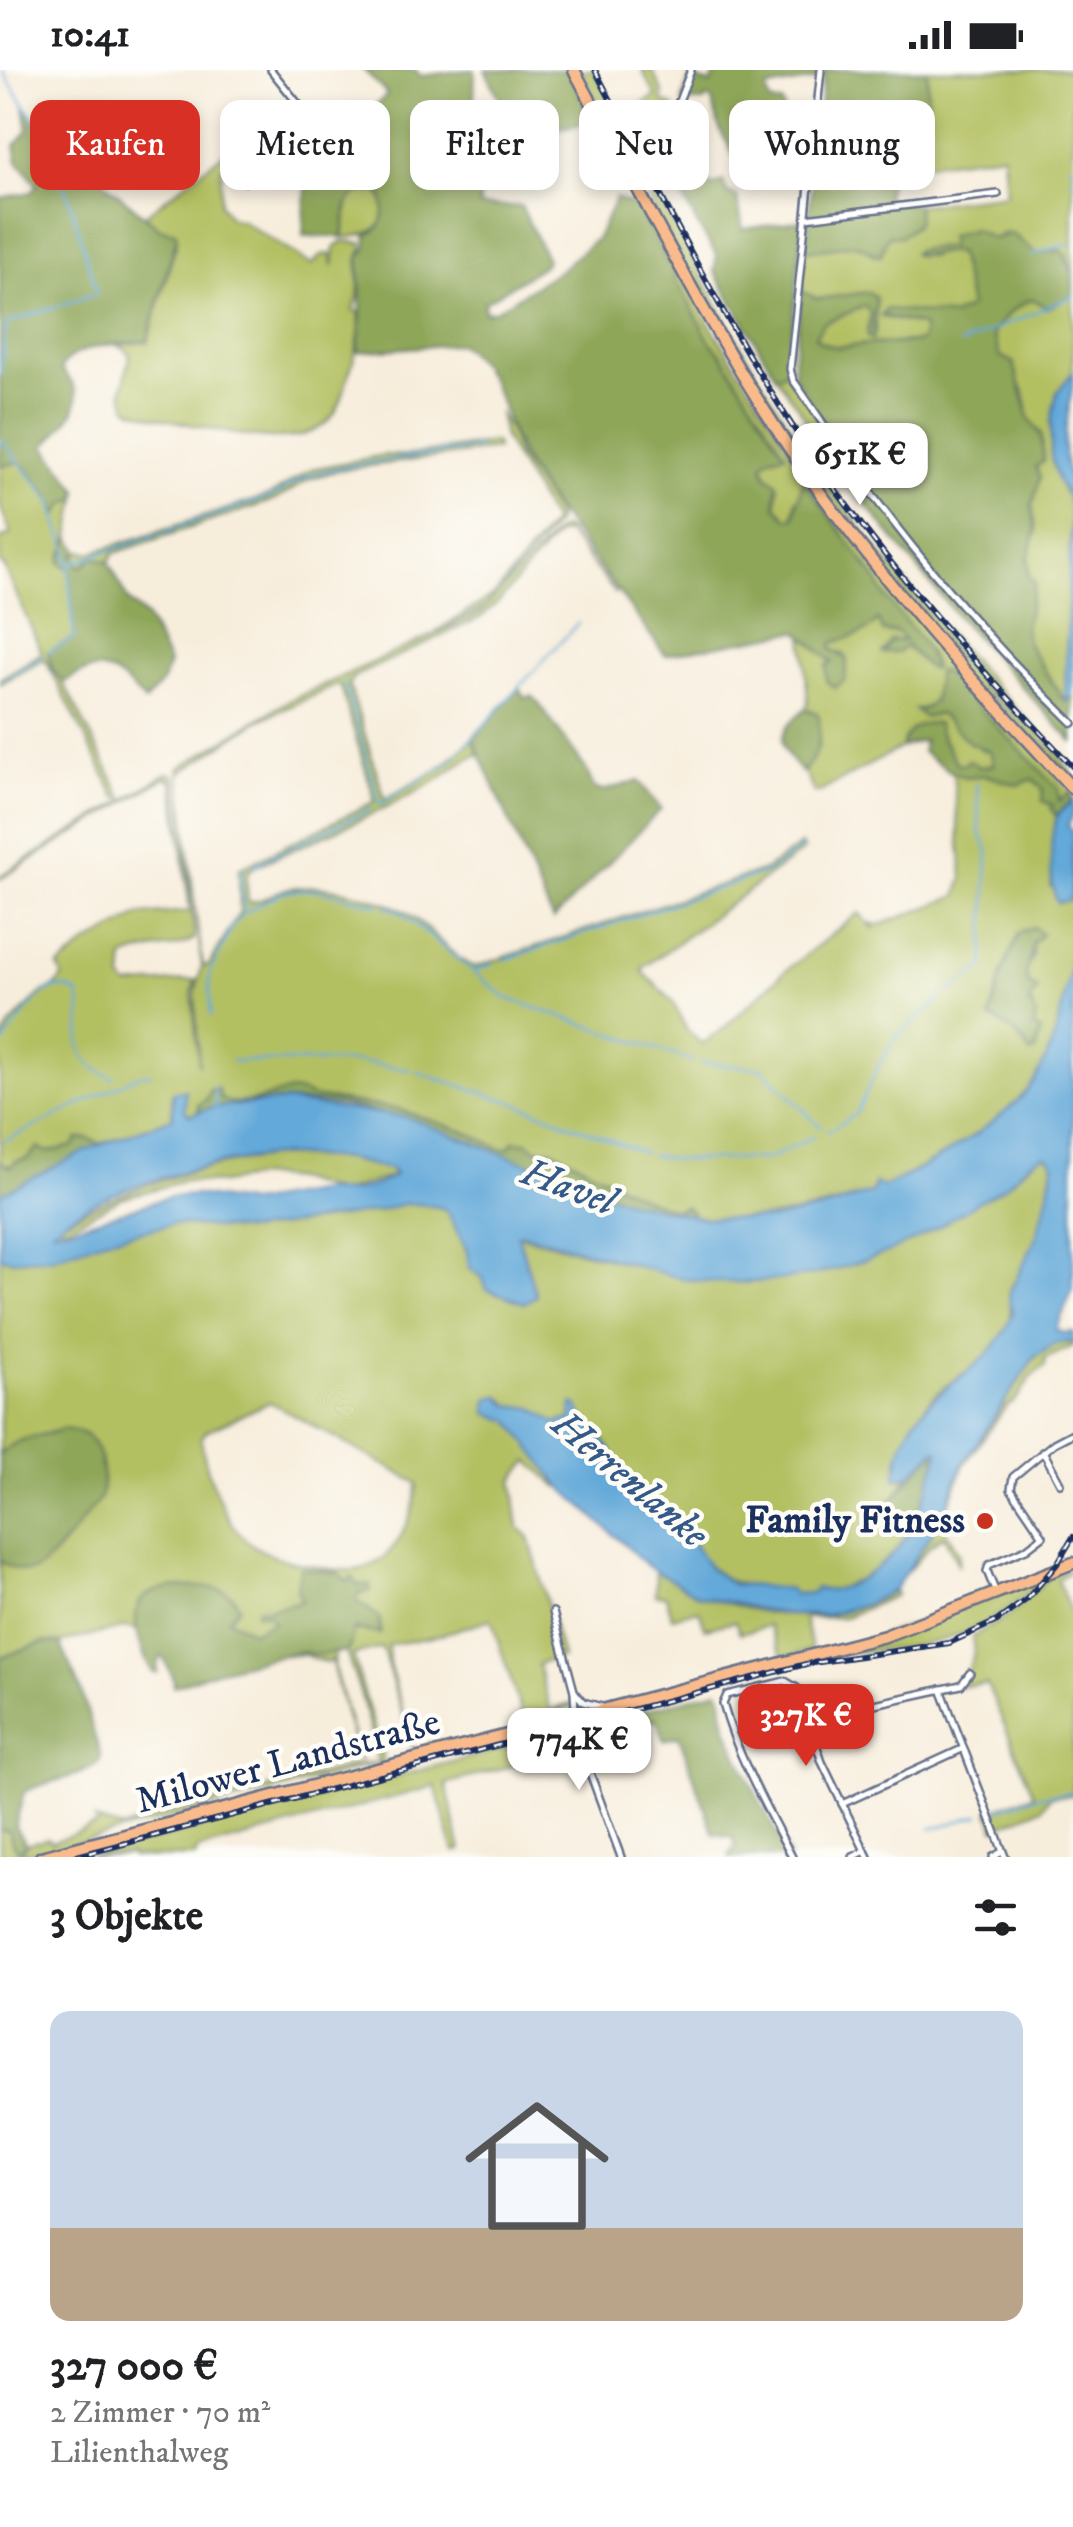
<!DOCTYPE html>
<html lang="de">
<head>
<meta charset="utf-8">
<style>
	body { margin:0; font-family:"IM FELL DW Pica",serif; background:#f2f2f2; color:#202124; height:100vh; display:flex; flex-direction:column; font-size:38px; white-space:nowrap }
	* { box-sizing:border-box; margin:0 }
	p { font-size:32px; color:#757577 }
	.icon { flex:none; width:55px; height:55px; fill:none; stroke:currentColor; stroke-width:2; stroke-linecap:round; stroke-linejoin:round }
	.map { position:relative; height:1787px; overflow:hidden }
	.drawer { display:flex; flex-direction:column; background:#fff; flex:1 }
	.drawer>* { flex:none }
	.top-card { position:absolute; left:30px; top:30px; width:1015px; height:90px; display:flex; gap:20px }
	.price { position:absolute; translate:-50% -85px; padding:0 22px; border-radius:20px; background:#fff; color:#222; font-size:32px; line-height:65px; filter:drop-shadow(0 2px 5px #0008) }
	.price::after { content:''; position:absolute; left:50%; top:60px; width:30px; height:22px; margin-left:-15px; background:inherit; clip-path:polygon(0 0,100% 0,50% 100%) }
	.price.current { background:#d93025; color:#fff }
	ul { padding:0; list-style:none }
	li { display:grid; align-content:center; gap:20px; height:530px; padding:0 50px }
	li span { display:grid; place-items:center; height:310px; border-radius:20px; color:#555 }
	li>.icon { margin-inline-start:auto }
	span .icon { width:180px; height:180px; fill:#fffc; stroke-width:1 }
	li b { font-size:42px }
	h2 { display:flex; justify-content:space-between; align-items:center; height:120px; padding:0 50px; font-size:42px }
	.pill { padding:0 35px; border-radius:20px; background:#fff; box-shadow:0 5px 15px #0003; font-size:35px; line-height:90px }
	.pill.current { background:#d93025; color:#fff }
	.status { display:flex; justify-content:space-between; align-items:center; height:70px; padding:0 50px; background:#fff; direction:ltr }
	.status svg { height:28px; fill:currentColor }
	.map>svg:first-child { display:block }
</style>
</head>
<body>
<div class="status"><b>10:41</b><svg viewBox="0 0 49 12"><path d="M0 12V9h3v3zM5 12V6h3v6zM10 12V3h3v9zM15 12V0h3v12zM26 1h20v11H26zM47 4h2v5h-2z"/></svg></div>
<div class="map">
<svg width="1073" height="1787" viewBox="0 0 1073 1787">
	<rect width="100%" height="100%" fill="#fdfcf7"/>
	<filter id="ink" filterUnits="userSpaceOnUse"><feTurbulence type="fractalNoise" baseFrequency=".01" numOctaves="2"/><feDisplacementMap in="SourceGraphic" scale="20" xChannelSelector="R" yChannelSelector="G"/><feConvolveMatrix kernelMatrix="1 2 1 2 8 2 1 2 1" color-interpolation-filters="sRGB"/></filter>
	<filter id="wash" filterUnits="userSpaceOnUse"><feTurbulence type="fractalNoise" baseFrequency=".0048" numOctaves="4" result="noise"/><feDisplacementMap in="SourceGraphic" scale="40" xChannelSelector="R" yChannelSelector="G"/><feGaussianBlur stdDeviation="2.25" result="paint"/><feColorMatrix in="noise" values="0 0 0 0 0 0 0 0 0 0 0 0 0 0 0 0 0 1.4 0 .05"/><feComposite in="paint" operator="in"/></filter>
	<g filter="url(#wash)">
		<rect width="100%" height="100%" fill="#f7eddb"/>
		<!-- green -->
		<g fill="#b3c062" stroke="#677860" stroke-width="2.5" fill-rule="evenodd">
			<path d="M570,0L709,253L824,432L1071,722L1058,731L1059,719L940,601C937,618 938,638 917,639L931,646L940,644L982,680L990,681L994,695L979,697L956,694L939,661L905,668L902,677L818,723L814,722L804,702L819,675L812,640L805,639L808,633L803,565L832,592L829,594L827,612L845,585L831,579L832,572C850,568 865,565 878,550L888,563L897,562L906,571L893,570L883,581L905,576L934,597C924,563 889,543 877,510L796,430L793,448H787L776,436L778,417L766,404L763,394L770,387L785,383L722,285L709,270L638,138L642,139L584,33Z"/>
			<path d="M580,0H593C660,127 724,257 803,377C877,489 968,587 1059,685L1073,707H1069C978,609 887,511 811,400C724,274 652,136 580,0Z"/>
			<polygon points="642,0 652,0 663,24 662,31 674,37 660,72 655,71 637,37 656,26"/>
			<path d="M927,0H1073V204L1066,184L1036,183L1005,163L993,169L978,161L950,166V176L914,182L929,187L941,181L959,184L970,237L952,246L886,240L882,247L921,255L924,261L921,271C904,274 889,273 871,274C850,275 834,282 815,268L823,253L865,236L871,243L867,260L875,263L876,233L869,222L818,229L801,221L805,181C827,177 857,166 874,185H881L888,166H902L916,155L918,135L1006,124L1003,84L918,95L928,55Z"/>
			<path d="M224,83L232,97H222L220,134L230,148L242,151L312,195L321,185L330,184L333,196L335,178L343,171L362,173L363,179C351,196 366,221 353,240L359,242C362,265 354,289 347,310C343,325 339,341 328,351C296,382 231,363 193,355C172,350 146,347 127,337L122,321L130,286L124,278L116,275L147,271V274L177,172L176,162L159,158L145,145Z"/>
			<path d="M378,121C400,153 371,167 343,167L349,128L355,122Z"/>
			<path d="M1073,225V302L1057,323L1051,351V386L1057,409L1068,427L1071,448L1065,631L1027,573L1025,556L1035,513L1029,507L1028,489L1036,461L1032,436L1037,420L1036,396L1044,390L1041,363L1029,348L1024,321L1000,286L993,263C1004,248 1015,236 1033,229L1048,238Z"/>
			<polygon points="788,300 790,310 815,343 829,370 871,426 864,432 776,306"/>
			<polygon points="499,342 511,363 517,383 558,446 557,452 485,537 436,561 495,524 553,452 504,368"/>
			<polygon points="495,372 497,379 338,400 309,409 277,429 114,483 109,492 90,488 82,497 74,490 79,481 91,483 271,425 312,399 385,385 406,386"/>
			<polygon points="20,392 49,426 55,443 58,444 65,434 77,428 70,467 60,492 69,499 74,567 48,582 53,600 63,612 123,728 116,727 45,589 0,614 0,609 42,583 5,498 0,493 0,469 11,464 0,436 0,396"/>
			<path d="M564,458L616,524L567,462L557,464L499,531L480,548L353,607L349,615L385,729L439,699L473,669L479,685C464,686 448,705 434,712C376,745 312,770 252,798L246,806L248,832C263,833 276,820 291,818C323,812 366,825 396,837C425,849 450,889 475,897L765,800L801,775L804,780L643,898V902L672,931L687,960L702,974L723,959L783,903L859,843L876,861L871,853L880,855L957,826L963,807L953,703L968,708L984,705L1018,715L1033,709L1041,716L1044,731L1054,735L1051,738L1055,745L1060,744L1055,759L1051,817L1071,818L1073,812C1073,878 1072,957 1032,1014C1006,1052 929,1094 888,1115L880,1117L875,1113L873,1122C812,1142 754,1156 689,1146L692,1143L684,1137L675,1140L646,1129L551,1079H502L465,1062L398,1039L312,1027L229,1033L221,1029L218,1019L210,1020L206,1030L198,1035V1044H187L172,1026V1048L101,1074L87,1068L78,1069L73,1076L48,1082L37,1078L27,1089L10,1096L0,1092V974L10,955L40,924L56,916L63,906L58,897L85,875L139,845L190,841L173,711L165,708L0,809V806L167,704H172L175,707L195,868C176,882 146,876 124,888L122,909L128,916L196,910L192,923L199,996L195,923L202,896L179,698L288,631L478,544L556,462ZM337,615L341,617L375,731L239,799L240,842L209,895L203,896L188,793L180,703L258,651ZM1033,857L1042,864L1033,872V886L1025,901L1028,914L1036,919L1029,929L1036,944L1027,977L1006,954L990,948L1002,903L1019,863Z"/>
			<path d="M284,1085L346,1089L392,1100L395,1105L340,1123L294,1109L263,1106L222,1113L184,1111L122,1128L67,1157L58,1154C130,1116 203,1093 284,1085Z"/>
			<path d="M1047,1085L1053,1091C1050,1124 1042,1158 1028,1188C1024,1199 1012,1211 1010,1222C1007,1245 1019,1247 999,1272C985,1291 964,1302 946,1316C915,1339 901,1372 903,1409L910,1405L892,1430L888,1458L911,1460C888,1501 839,1527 793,1524L789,1519C754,1518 720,1516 699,1485C692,1474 688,1461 680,1451C666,1432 641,1427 624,1411C619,1379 593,1361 572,1339V1349L556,1353L533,1338L509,1335L503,1328L487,1342L510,1351L562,1417L559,1418L529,1391L513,1410L519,1458L529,1467L562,1587L538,1594L550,1640L573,1634L571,1637L524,1651L491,1549L432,1567L388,1575L389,1594L415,1684L382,1578L353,1585L384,1692L362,1698L356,1681L331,1590L327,1593L305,1585H282L335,1583L334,1598L360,1693L363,1696L378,1692L363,1631L346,1581L350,1577L351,1561L381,1562L380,1549L356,1530L359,1524L367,1522L368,1515H357L352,1508L348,1512L337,1503H323L303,1531L268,1539L273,1552L252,1562L229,1549L239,1536L232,1525L221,1520L138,1535L137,1560L126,1557L60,1573L44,1572L0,1588V1491L7,1495L48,1490L100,1429L63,1359C42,1367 15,1366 0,1385V1187L11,1190L174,1154L251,1161L378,1141L402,1134H421L443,1138L448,1143L467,1181L469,1198L483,1208L485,1214L528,1230L536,1226L518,1165L691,1210L875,1187L1002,1119L1038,1087ZM270,1332L417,1413C415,1448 394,1496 354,1500C339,1501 322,1498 308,1495C285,1491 261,1484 244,1468C224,1450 204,1396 201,1369L206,1361Z"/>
			<path d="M1073,1272V1276L1045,1289V1296C1025,1307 1023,1328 1006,1337L964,1395L942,1453L959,1484L958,1494L944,1466C927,1474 920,1491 906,1502L942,1448L963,1394L1034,1288L1047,1274Z"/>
			<polygon points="1072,1499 1057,1510 1073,1547 1073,1725 1051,1726 1042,1738 995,1758 989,1741 1034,1725 987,1614 963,1616 974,1583 972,1567 1014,1542 1052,1504"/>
			<path d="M656,1501C730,1543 816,1566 894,1520L896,1525L845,1547L804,1548L812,1580L783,1587L769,1556L740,1563L735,1551L705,1558L699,1540L672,1547L666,1526L655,1525Z"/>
			<path d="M1044,1507C999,1556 946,1576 881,1580C868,1581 853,1583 842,1580Z"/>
			<polygon points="566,1662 574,1671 574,1678 446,1714 461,1780 454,1781 435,1716 196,1781 196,1787 133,1787 129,1784 88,1787"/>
			<polygon points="356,1695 358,1699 55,1778 0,1787 0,1760 10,1760 23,1780 27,1774 47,1768 52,1772 98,1754 95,1750 122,1759 160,1745"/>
		</g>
		<!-- forest -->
		<g fill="#8ea658" stroke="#546a5b" stroke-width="2.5">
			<path d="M364,0H416L420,6C439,5 455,0 475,0L473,54L476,55L508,45L485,0H570L584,33V51L578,55L483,71L479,76L480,136H521L547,190L544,195L484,233L485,242L495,241L560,200L597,168L616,128L638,138L709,270L722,285L785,384L770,387L763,394L766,404L777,413L776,436L787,448H794L803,410L877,510C889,543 928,564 933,599H929L906,576L898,582L883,583L891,570L905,571L897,562H883L878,550C865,565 850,567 832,573L831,579L847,589L845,610L835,618L827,612L826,596L832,592L798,561L665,585C638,548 610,511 582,474C561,446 537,416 521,384C503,348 496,295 457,274L358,282L361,243L359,187L366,179L367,165C385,159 386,141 382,125L377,121C342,120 347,138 343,167L303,166L306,116L324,108L321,93L387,24Z"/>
			<polygon points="716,0 819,0 819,9 768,18 767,21 770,33 782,33 787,50 815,47 810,84 737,91 720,60 711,29 707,28 704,32 682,32 690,8 711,14"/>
			<polygon points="824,0 927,0 928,55 919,97 892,98 886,127 887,130 918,135 917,153 902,166 888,166 880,186 856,174 805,181"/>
			<path d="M24,35L34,49L46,50L111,118L160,159L175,162L177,166L147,271C120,274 77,273 61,298C65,307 72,310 75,319C84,342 57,361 45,376L78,420L77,428L65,434L57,445L49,426L20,392L0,396V128L32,122L37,115L18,91L15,75L28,60Z"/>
			<polygon points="670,57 703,113 713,116 723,111 727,123 737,126 743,159 803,150 788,300 776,306 714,201 717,186 697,154 665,93"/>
			<path d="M974,159L993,169L1011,163L1036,183L1062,180L1073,204V225L1048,238L1033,229C1015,235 1003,248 993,263L1000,286L1013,292L1029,348L1041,365L1044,391L1036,396L1040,408L1032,436L1036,461L1028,489L1029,507L1035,512L1025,556L1027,573L1061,627L1066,631L1073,627V648L1068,652L1073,657V672L956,545L864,432L873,423L833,368L793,305L801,221L818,229L869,222L876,228L873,269L867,267L871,243L865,236L823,253L815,267C833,283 850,275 871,274C889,273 904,274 921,271L924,261L921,255L881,245L887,239L953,246L970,237L959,184C943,177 929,190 913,184L917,180L950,176L949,166Z"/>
			<path d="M70,467L79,481L74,486L78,496L82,497L93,487L109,492L128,531L147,548L169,593L163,611L145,632C131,617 112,593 87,601C79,603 71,609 63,612L53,600L48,583L74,567L69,499L60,492Z"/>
			<path d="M943,601L1059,719V731L1071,722L1073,729L1056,745L1051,738L1053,735L1042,731L1043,720L1033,709L1018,715L985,705L968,708L953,703L922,682L924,670L902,677C907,658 918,652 937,653L941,667L957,694L963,695L969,690L979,697L994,695L990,681L971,674L940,644L924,647L915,640L924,639L934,631L937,602Z"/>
			<polygon points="519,618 524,628 532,626 537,631 586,699 594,718 602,721 639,711 661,739 553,850 473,669"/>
			<path d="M805,639L817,643L819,647C821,669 819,686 802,702C775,676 776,662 805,639Z"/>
			<path d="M1033,857L1042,864L1033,873C1032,888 1023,898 1028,913L1037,920L1029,932L1036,944L1034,957L1041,961L1035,981L1030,984C1021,965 1009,957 990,948L1002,903L1019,863Z"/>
			<path d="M217,1018L221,1029C253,1045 285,1008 312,1027L398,1039L465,1062L502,1079L509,1078L514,1071L526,1072L539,1080L551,1079L646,1129L675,1140L687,1137L692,1143L689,1146C541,1120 416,1018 258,1033C237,1035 218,1036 199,1042L198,1035L206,1030L210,1020Z"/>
			<polygon points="87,1068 101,1074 0,1124 0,1092 10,1097 16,1091 27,1089 37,1078 48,1082 73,1076 78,1069"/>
			<path d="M63,1359C70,1360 81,1361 87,1366C103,1379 105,1412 100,1429C85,1445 50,1498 31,1501C22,1503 8,1496 0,1491V1385C15,1366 42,1367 63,1359Z"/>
			<path d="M938,1380L931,1412L911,1460L888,1458L881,1443C886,1432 890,1433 897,1425C911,1409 921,1393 938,1380Z"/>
			<path d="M300,1498L338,1503L348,1512L352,1507L357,1515H370V1521L359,1524L356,1530L379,1547L380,1564L354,1559L350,1577L346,1581L321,1585L300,1582L282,1585L216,1601L174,1616L173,1607L162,1586L158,1590L157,1603H153C143,1587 130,1552 139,1534C148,1513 204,1515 222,1520C231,1523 234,1528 239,1536L229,1549L252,1562L273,1552L269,1545L256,1543L258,1538L268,1539L302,1531L297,1520Z"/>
			<path d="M44,1572L60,1573L81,1621L101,1687L99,1693C77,1710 49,1709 24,1722L15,1757L27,1774L19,1781L12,1773L9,1760H0V1588Z"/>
			<path d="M718,1620L723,1627C716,1656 774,1757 789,1787H729L736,1774L732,1767L714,1764L679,1666L664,1670L656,1649L589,1667L598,1653Z"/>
		</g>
		<!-- water -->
		<g fill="#63a9d9" stroke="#3f6c9c" stroke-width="2.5" fill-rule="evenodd">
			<path d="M1073,302C1073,335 1054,384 1073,414V621L1067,632L1065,627L1071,448L1068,427L1057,409L1051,386V351L1057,322Z"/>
			<path d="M1073,729V745L1068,756L1073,762L1072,825L1069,830L1058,833C1049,818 1049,764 1057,747C1061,740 1069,735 1073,729Z"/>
			<path d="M1073,887V1219L1056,1260L1064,1263L1073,1262V1272L1056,1273L1034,1288L963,1394L942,1448L894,1520L864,1535L828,1545H788L699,1526L649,1497L559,1415L510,1351L487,1343L488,1329L499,1326L509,1335L533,1338L556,1353L572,1349L573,1334L577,1335C590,1369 620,1375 624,1411L654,1433L670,1439L710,1499L733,1514L790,1519L794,1524L813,1523L815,1518C827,1523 840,1519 852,1513C911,1484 922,1440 939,1381L936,1380L910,1405L896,1409C903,1312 987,1317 1013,1243L1009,1232L1010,1221L1035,1170L1047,1130L1054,1094L1047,1085C1026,1088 1017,1110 999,1120C977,1132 956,1146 934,1159C865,1200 772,1220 692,1210C664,1206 638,1195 611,1188C582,1180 552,1172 523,1164L518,1165L536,1226L524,1233L486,1219L483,1208L469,1198L467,1181L448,1143L443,1138L421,1134H403L378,1141L251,1161L174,1154L106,1169L54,1187L11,1190L0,1187V1124L94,1077L173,1048V1022L185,1020V1040L189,1045L215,1037L284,1031L406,1047L624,1130L702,1148L774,1149L829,1137L873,1122L875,1113L883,1117C922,1101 1012,1047 1034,1011C1058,974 1063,929 1073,887ZM284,1085L346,1089L392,1100L395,1105C377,1116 349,1126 328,1120L250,1133L196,1125L169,1127L73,1157L53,1159C106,1114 216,1091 284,1085Z"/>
		</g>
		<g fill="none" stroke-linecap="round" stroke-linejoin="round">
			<!-- stream -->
			<g stroke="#63a9d9" stroke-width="2.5">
				<polyline points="1068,98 1073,95"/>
				<polyline points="1071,106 1073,113"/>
				<polyline points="1033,184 1069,174"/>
				<polyline points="961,274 1073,226"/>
				<polyline points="0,304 7,253 97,223 56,84 2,0"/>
				<polyline points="0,369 51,431 67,480 74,567 49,582"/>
				<polyline points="69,494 281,423 286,417 316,403 348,396 481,377"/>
				<polyline points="0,612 42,587"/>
				<polyline points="344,612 380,734 449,693 578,553"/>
				<polyline points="253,795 371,739"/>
				<polyline points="386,837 398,840 471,900"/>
				<polyline points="244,840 240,805 245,799"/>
				<polyline points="504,890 770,801 801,778"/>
				<polyline points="493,894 473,901 506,928 693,991"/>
				<polyline points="948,922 984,897 988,780 980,763 977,713"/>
				<polyline points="211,945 209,904 233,855 244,843 281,823 298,820 319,820 379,835"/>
				<path d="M0,978C17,957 45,896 79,925C87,967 63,985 113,1008"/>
				<polyline points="232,991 361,992 410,1000"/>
				<polyline points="701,993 761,998 821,1057"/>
				<polyline points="417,1002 521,1035 644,1083"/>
				<polyline points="215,1037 215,1017"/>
				<polyline points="827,1062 856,1044 880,993 896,968 941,928"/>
				<polyline points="5,1071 140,1005 151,1004"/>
				<polyline points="651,1085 675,1090 768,1089 814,1066"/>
				<polyline points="992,1741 1034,1727 1073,1722"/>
				<polyline points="931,1759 980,1745"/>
			</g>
		</g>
	</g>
	<g filter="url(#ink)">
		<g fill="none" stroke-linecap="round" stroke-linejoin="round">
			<defs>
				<g id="minor">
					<polyline points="271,0 340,86 338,99 329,104"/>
					<path d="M821,0L790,299L793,310C820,347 843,386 871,423C932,505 1000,582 1073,653"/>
					<polyline points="295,54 238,97 235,101 238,109 245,112 306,82 294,49 299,35"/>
					<polyline points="660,80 691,0"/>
					<polyline points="806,148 998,124"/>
					<polyline points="1043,1381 1060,1413"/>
					<polyline points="996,1523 987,1501 989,1495 1026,1479 1043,1466 1011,1419 1013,1407 1054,1373 1073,1363"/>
					<polyline points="553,1542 574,1621 576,1665 621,1787"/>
					<polyline points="941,1619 1005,1787"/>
					<polyline points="574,1621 583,1632 602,1637"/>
					<polyline points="806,1649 961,1615 970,1603"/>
					<polyline points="842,1734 962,1679"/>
					<path d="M792,1787C766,1737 738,1688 723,1634L727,1625L785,1611L797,1618L822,1692L868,1787"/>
					<polyline points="853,1787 865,1781"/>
					<polyline points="993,1787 1002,1782"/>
				</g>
				<g id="primary">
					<path d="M574,0C646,133 714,269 800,394C881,511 976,615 1073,719"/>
					<polyline points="41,1787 885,1566 1073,1493"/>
				</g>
			</defs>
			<!-- minor casing -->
			<use href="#minor" stroke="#68728a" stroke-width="10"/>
			<!-- primary casing -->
			<use href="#primary" stroke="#68728a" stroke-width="15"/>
			<!-- minor -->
			<use href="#minor" stroke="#fff" stroke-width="5"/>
			<!-- primary -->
			<use href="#primary" stroke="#fabb8c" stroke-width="10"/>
			<defs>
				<g id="rail">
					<path d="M595,0C667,137 735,275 823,402C897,508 984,603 1073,697"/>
					<polyline points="74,1787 806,1594 949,1573 997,1551 1027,1529 1057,1494 1073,1467"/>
				</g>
			</defs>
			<!-- rail casing -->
			<use href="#rail" stroke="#1b2f5e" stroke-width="6"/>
			<!-- rail -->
			<use href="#rail" stroke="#fdfcf7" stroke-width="2.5" stroke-dasharray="8" stroke-linecap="butt"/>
		</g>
	</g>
	<!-- markers -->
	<circle fill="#c8321e" stroke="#fdfcf7" stroke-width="4" cx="985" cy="1451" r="10"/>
	<g text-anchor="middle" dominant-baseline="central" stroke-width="9" stroke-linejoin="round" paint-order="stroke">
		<!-- poi labels -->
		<g font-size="38" font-weight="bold" fill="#1b2f5e" stroke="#fdfcf7" text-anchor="end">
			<text x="965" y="1451">Family Fitness</text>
		</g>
		<!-- street labels -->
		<g font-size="38" fill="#1b2f5e" stroke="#fdfcf7">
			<text transform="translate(288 1692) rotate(-15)">Milower Landstraße</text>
		</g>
		<!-- water labels -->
		<g font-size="40" font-style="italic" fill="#345a89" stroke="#fdfcf7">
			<text transform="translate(568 1118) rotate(20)">Havel</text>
			<text transform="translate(629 1410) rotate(40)">Herrenlanke</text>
		</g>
	</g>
</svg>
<b class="price" style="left:860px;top:438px">651K €</b>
<b class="price current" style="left:806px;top:1699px">327K €</b>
<b class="price" style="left:579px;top:1723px">774K €</b>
<div class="top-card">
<a class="pill current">Kaufen</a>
<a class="pill">Mieten</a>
<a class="pill">Filter</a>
<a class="pill">Neu</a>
<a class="pill">Wohnung</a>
</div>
</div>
<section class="drawer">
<h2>3 Objekte<svg class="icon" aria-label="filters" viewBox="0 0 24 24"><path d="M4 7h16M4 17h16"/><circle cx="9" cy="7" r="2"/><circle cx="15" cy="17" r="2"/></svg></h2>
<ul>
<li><span style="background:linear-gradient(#c9d6e8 70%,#b9a48a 0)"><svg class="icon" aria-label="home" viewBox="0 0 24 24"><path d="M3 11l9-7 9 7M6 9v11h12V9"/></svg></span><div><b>327 000 €</b><p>2 Zimmer · 70 m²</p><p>Lilienthalweg</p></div></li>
</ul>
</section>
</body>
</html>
